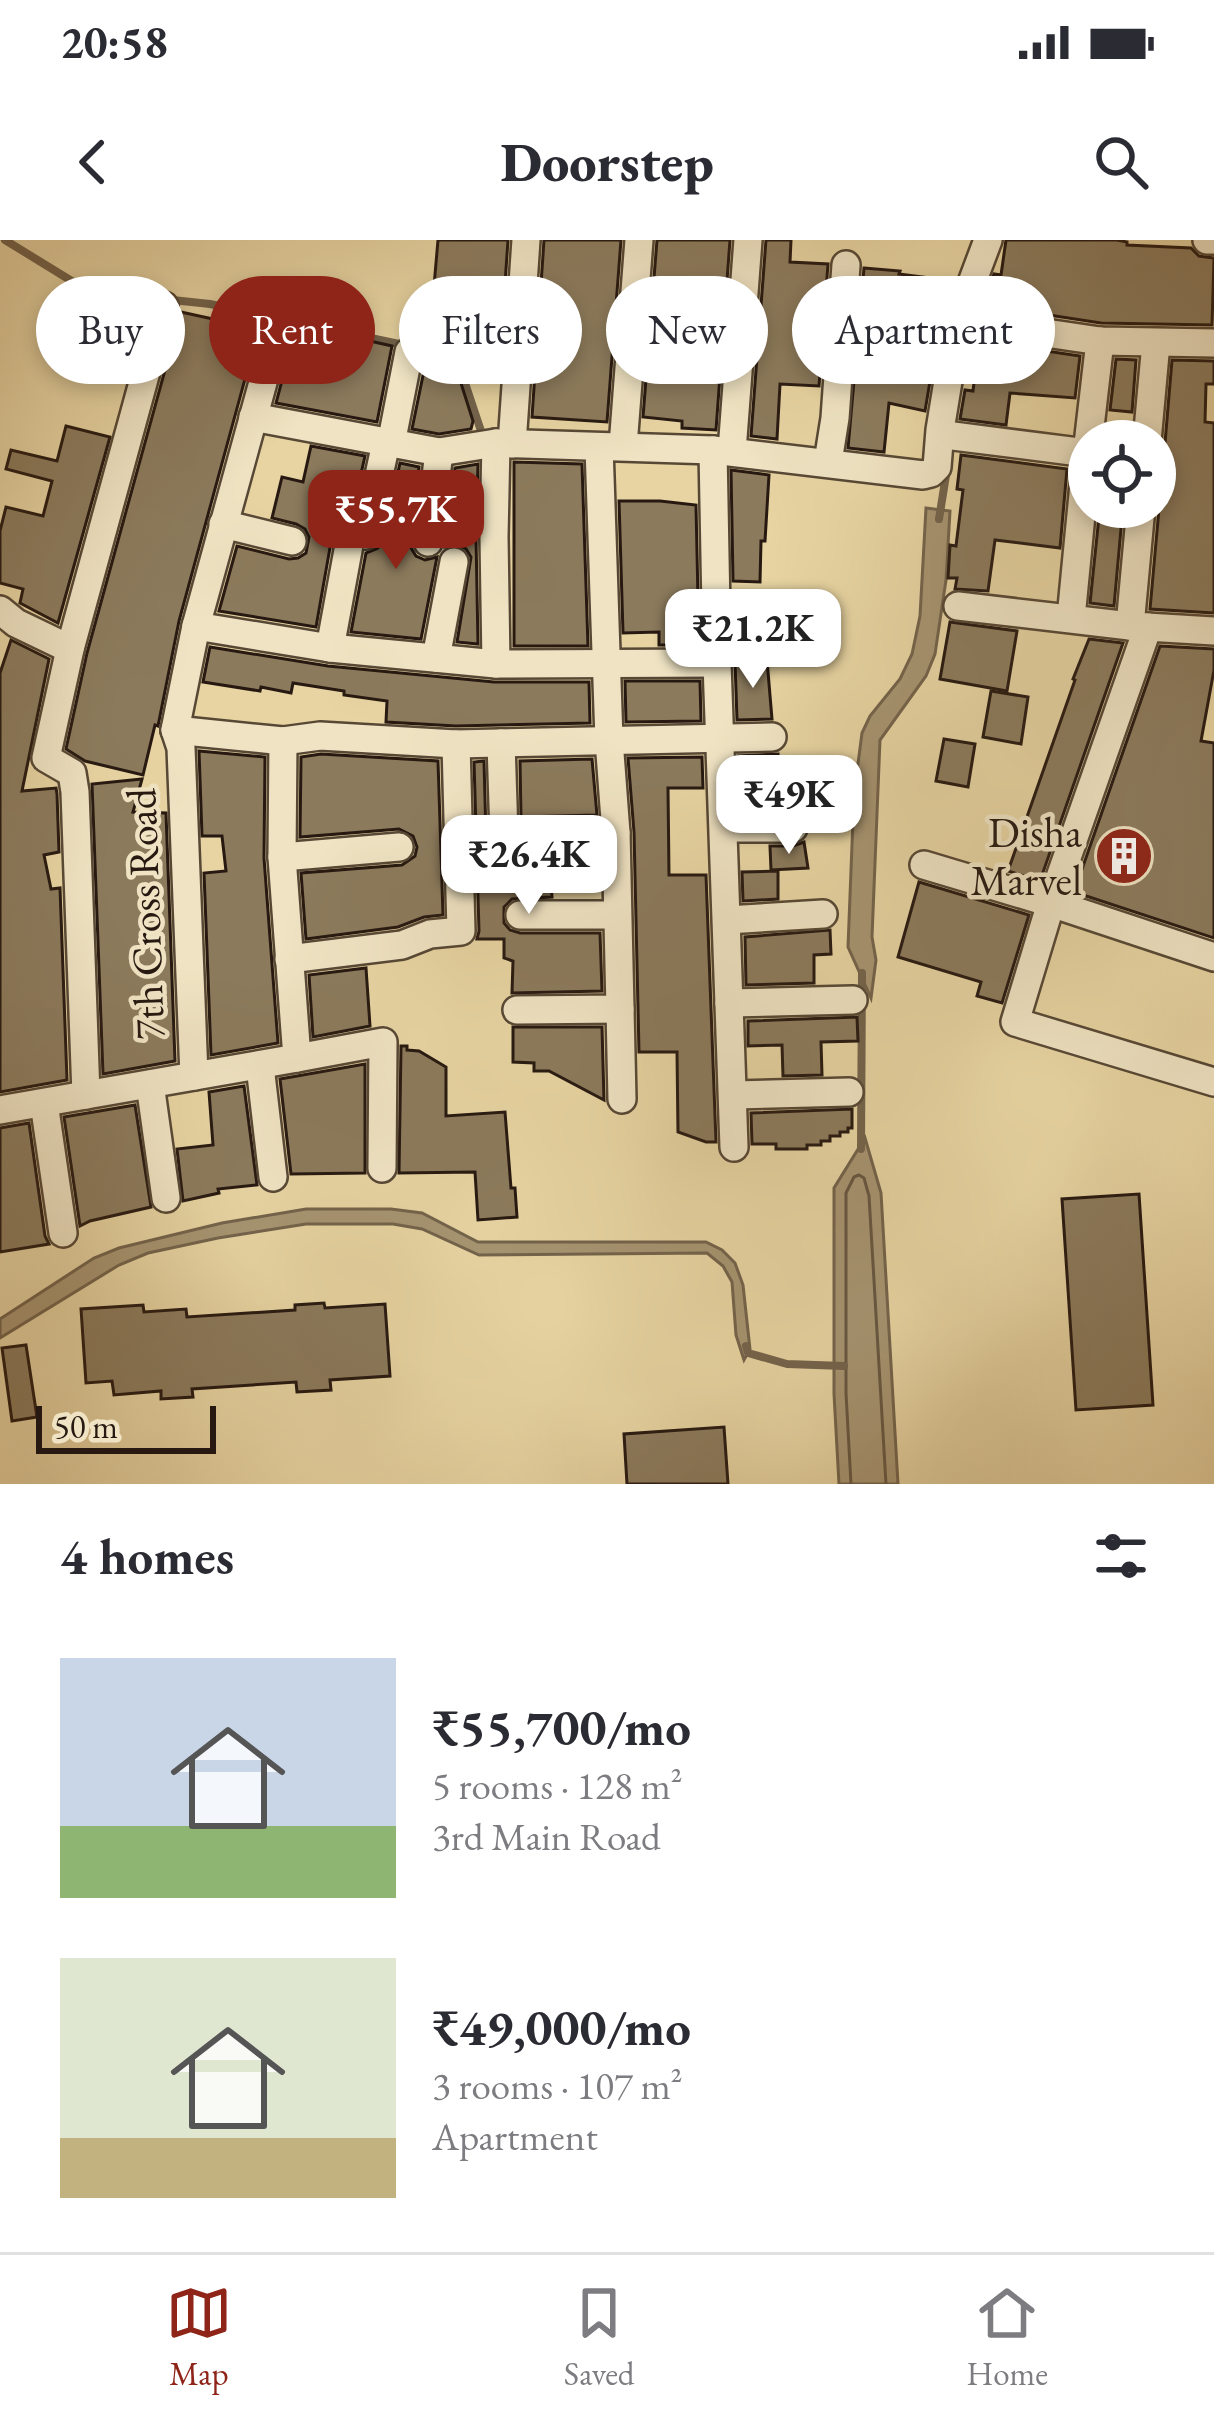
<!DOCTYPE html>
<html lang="en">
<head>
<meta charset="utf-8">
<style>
	body { margin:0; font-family:"EB Garamond",serif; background:#f7f7f7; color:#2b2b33; height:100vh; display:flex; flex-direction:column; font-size:45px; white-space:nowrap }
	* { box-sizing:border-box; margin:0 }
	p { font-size:39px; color:#7c7c81 }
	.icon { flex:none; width:66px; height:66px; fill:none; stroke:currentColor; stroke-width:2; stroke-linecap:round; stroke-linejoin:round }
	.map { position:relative; height:1244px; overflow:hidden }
	.sheet { display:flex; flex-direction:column; background:#fff; flex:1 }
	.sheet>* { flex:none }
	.guide { position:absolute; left:36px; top:36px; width:1143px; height:108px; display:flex; gap:24px }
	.controls { position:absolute; left:1068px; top:180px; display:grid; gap:24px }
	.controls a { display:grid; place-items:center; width:108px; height:108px; border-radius:50%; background:#fff; box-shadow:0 6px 18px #0003; font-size:60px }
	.scale { position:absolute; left:36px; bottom:30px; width:180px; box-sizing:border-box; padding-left:12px; border:6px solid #271911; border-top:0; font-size:33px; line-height:42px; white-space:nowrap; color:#271911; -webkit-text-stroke:9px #efe3c3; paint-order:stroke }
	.price { position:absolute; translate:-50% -102px; padding:0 27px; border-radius:24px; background:#fff; color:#222; font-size:39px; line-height:78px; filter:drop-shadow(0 3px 6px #0008) }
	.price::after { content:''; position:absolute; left:50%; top:72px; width:36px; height:27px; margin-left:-18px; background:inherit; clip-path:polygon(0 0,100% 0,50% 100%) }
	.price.on { background:#8f2418; color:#fff }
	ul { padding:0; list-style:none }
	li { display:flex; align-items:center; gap:36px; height:300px; padding:0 60px }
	li span { display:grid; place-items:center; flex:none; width:336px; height:240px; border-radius:0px; color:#555 }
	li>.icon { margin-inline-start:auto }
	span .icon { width:144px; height:144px; fill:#fffc; stroke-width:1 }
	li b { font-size:51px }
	h2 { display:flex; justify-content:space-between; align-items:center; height:144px; padding:0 60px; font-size:51px }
	.tag { padding:0 42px; border-radius:54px; background:#fff; box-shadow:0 6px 18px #0003; font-size:42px; line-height:108px }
	.tag.on { background:#8f2418; color:#fff }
	.status { display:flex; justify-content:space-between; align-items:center; height:84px; padding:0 60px; background:#fff; direction:ltr }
	.status svg { height:33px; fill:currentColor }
	header { display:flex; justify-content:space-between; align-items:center; height:156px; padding:0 60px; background:#fff; font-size:54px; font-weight:800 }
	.menu { display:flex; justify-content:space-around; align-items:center; height:168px; border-top:3px solid #e1e1e2; background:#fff; font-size:33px; color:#7c7c81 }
	.menu a { display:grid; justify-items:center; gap:6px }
	.menu .on { color:#8f2418 }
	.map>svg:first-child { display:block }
</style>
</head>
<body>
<div class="status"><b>20:58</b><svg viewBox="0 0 49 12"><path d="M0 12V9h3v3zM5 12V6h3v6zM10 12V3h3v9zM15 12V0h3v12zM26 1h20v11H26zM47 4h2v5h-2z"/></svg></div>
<header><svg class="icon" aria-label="back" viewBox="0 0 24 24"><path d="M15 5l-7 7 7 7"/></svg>Doorstep<svg class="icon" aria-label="search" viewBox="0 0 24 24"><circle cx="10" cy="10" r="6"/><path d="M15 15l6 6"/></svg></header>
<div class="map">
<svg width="1214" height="1244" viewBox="0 0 1214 1244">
	<rect width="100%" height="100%" fill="#e7d4a2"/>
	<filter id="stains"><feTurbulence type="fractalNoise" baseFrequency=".00167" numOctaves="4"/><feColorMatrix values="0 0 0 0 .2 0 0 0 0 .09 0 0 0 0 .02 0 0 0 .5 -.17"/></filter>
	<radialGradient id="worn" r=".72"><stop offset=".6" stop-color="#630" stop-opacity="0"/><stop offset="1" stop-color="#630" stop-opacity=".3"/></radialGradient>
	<!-- water -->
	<g fill="#a69471" stroke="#73634b" stroke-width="3">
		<polygon points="926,268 950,271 946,340 935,414 926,436 880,500 872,697 876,720 871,758 848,707 854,554 862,493 870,476 900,439 912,414 920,376"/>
		<polygon points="865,898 881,953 898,1244 839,1244 834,1154 834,948"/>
		<polygon points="306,969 391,969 422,973 478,1002 706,1002 722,1010 735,1023 743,1045 750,1109 744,1120 736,1095 732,1042 723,1026 707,1013 479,1015 422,989 393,984 306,984 218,998 148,1013 119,1025 0,1098 0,1079 94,1018 119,1008 222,983"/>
	</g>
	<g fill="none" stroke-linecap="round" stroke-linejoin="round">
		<!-- shore -->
		<polyline stroke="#665641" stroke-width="3" points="851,1244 846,1153 846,953 854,937 859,935 864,938 869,956 886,1244"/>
		<!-- stream -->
		<g stroke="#73634b" stroke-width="8">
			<polyline points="5,0 88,51 210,64 456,116 482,194"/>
			<polyline points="939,279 947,229"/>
			<polyline points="861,909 862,733"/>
			<polyline points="746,1106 748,1113 787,1124 844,1126"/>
		</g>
	</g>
	<!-- building -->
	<g fill="#8b7a5c" stroke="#271911" stroke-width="3">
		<polygon points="438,0 508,0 503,73 432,69"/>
		<polygon points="544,0 621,0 607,182 532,177"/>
		<polygon points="657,0 730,0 716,190 682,188 682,181 643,177"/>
		<polygon points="766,0 791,0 790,22 828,24 819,146 780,144 777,199 751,196"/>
		<polygon points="1006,0 1117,0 1127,2 1127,5 1191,8 1199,16 1214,18 1212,85 1101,83 983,65 994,34 1001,35"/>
		<polygon points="864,28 900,31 899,34 946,40 943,59 899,53 895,97 936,106 925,171 889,163 884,212 848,208"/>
		<polygon points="97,57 122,62 115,96 136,101 127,133 81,124"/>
		<polygon points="181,72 222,81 224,75 260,84 179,381 158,486 155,485 143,535 85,521 66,509 87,413"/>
		<polygon points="318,95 360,104 361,99 392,106 377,182 276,163 293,99 316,105"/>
		<polygon points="979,101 1080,116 1075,158 1010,153 1006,185 960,179 965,150 973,151"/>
		<polygon points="427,116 454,121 473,181 471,189 439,194 412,189"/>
		<polygon points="1116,119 1136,120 1132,172 1110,170"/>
		<polygon points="1172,120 1214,121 1214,144 1206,144 1205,182 1214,183 1214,373 1150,369 1159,269 1155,256 1155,242 1157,242 1159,214 1165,203"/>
		<polygon points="66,186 110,197 58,383 20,363 23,349 0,343 0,291 6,267 43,276 52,241 6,229 11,210 57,221"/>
		<polygon points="311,206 365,216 349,287 336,293 331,302 316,387 219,371 237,306 289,319 298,318 306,313 309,297 305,289 296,284 272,278 282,237 303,242"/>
		<polygon points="961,215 1067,229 1060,308 995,300 988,351 955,349 957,338 948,338 950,305 956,306 963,250 957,249"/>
		<polygon points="514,222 582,224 588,406 514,406"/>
		<polygon points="400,223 419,227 411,308 416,316 425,320 437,317 421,399 351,392 366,313 378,308 383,300"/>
		<polygon points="478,224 476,297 478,404 457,402 471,317 466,309 458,305 445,307 455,228"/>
		<polygon points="731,230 769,235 765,301 761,301 760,342 733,341"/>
		<polygon points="619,261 660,261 696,265 699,405 659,405 659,392 623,393"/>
		<polygon points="1100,267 1123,267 1114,366 1090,363"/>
		<polygon points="950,382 1017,391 1007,451 940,439"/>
		<polygon points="1089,399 1123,403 1040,641 1008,631 1075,440 1073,439"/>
		<polygon points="11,400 49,419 22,551 56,548 57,554 59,612 44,615 51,649 60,648 67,840 0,852 0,433"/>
		<polygon points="1160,406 1214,409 1214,430 1201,501 1214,503 1214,698 1074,652"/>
		<polygon points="210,407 328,426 494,442 589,442 590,483 456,486 386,482 387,461 344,455 344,451 293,443 291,453 261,447 260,451 203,442"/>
		<polygon points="767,420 772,479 737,480 735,422"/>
		<polygon points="625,441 700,441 701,481 626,482"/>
		<polygon points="991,451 1028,457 1021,504 983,497"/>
		<polygon points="944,499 975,504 968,547 936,541"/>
		<polygon points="199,511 265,517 264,618 278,803 211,815 204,633 226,631 222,596 202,596"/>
		<polygon points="321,514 438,521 443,675 424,677 398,687 306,699 301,633 402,625 415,616 417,607 413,596 399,589 300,597 301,517"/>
		<polygon points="778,514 778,546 789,546 789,570 740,570 738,516"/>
		<polygon points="702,517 703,548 668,548 669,635 706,635 716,902 706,902 678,892 677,812 639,812 634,592 628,518"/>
		<polygon points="592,519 597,575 521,577 520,521"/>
		<polygon points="484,521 486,596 489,605 503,613 549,612 552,657 512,659 504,667 504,683 510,690 520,693 600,693 602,751 512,753 513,721 504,718 504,699 477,699 479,691 474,522"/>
		<polygon points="142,539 133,572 166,573 175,821 103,834 92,544"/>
		<polygon points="804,602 808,628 771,630 770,606 793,606"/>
		<polygon points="778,631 778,659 743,661 742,632"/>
		<polygon points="919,642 1029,675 1002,763 977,756 981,742 898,717"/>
		<polygon points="830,690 831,714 814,715 814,743 746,745 745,697"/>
		<polygon points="366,728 370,786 313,797 309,735"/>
		<polygon points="857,777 858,801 821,802 822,835 783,836 782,805 748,806 748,781"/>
		<polygon points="513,787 602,787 604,860 549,831 534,831 534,823 513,822"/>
		<polygon points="401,806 407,806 407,810 419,811 446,827 446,876 505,872 511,948 515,948 517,977 478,980 475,932 399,933"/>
		<polygon points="365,824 365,933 291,934 280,839"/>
		<polygon points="244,846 257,945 218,949 219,953 183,961 177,909 213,905 209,852"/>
		<polygon points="135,865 151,967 90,981 80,986 64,877"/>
		<polygon points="852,869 852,888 848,888 848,892 840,892 840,896 830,896 830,901 821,901 821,905 807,905 807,909 776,909 776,904 752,904 751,873"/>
		<polygon points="29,883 45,996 49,1004 0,1012 0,888"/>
		<polygon points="1139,954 1153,1165 1076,1170 1062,959"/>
		<polygon points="324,1063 325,1068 385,1064 390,1136 330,1140 331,1150 297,1152 296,1142 192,1149 193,1157 161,1159 161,1151 114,1155 112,1141 86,1143 81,1069 143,1065 144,1072 186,1069 187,1077 295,1070 295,1065"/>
		<polygon points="26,1105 37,1177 12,1181 2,1108"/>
		<polygon points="724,1187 728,1244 627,1244 624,1194"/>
	</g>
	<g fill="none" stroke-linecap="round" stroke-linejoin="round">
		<defs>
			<g id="minor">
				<polyline points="988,0 958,80 1100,101 1214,103"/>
				<polyline points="1207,0 1214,0"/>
				<polyline points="253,177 439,212 496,203 713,210 923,235 931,233 937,227 940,190 958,80"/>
				<polyline points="953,196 1087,213 1100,101"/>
				<polyline points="1147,201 1156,103"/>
				<polyline points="496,203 494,297 496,424"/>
				<polyline points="391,204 409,112"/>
				<polyline points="512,204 526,0"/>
				<polyline points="623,206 639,0"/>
				<polyline points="713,210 717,423 734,907"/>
				<polyline points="732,211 748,0"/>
				<polyline points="828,222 835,178 846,25"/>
				<polyline points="223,284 292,301"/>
				<polyline points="366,295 386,203"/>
				<polyline points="428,302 439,212"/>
				<polyline points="958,366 1130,386 1214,391"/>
				<polyline points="0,370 16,383 70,409"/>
				<polyline points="1071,378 1087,213"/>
				<polyline points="196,386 330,408 496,424 717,423"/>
				<polyline points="1130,386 1141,267"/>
				<polyline points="1148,387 1051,663 1015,782 1214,842"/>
				<polyline points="330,408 349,305"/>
				<polyline points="436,418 454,322"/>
				<polyline points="175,490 283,501 320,496 456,504 772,497"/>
				<polyline points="501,503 504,595 616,593"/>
				<polyline points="725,588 793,588"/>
				<polyline points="282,617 399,607"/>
				<polyline points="924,625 1051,663 1214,717"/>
				<polyline points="520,675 617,675"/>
				<polyline points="727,680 823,674"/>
				<polyline points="289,719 402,705 430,694 461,691 456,504"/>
				<polyline points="729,763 853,760"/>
				<polyline points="620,769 622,859"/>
				<polyline points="517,770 620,769 616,593 609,500 599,207"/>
				<polyline points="297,818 383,802 382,928"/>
				<polyline points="260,826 273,937"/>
				<polyline points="194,836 181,508 175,490 196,386 279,84"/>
				<polyline points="150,844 166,958"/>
				<polyline points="86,855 75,552 72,533 46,518 70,409 164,66"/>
				<polyline points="734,855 849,852"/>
				<polyline points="44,863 63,993"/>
				<polyline points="0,870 297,818 282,617 283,501"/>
			</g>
		</defs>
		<!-- minor casing -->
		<use href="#minor" stroke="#574835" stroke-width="32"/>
		<!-- minor -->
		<use href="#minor" stroke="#efe3c3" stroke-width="27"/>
	</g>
	<!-- icons -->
	<defs>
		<symbol id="building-disc" viewBox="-11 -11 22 22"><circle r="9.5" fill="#8f2418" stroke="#efe3c3"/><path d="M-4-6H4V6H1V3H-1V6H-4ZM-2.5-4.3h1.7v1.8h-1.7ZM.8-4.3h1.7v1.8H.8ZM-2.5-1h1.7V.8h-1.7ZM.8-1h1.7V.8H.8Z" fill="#fff"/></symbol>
	</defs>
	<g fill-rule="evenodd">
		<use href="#building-disc" x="1091" y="583" width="66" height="66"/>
	</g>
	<g text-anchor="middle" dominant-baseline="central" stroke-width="9" stroke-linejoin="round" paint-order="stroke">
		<!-- poi labels -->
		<g font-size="42" fill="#271911" stroke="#efe3c3" text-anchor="end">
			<text x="1082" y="592">Disha<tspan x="1082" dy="48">Marvel</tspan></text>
		</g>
		<!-- street labels -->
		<g font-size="42" fill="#271911" stroke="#efe3c3">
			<text transform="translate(145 674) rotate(-92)">7th Cross Road</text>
		</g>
	</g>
	<rect width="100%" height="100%" filter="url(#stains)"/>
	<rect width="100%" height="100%" fill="url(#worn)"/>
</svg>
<div class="controls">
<a><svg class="icon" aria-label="locate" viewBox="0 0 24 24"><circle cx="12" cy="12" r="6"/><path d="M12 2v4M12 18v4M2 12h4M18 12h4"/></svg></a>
</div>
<div class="scale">50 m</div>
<b class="price on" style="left:396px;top:332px">₹55.7K</b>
<b class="price" style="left:753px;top:451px">₹21.2K</b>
<b class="price" style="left:789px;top:617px">₹49K</b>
<b class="price" style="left:529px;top:677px">₹26.4K</b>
<div class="guide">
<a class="tag">Buy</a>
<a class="tag on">Rent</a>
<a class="tag">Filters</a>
<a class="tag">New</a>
<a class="tag">Apartment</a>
</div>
</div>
<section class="sheet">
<h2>4 homes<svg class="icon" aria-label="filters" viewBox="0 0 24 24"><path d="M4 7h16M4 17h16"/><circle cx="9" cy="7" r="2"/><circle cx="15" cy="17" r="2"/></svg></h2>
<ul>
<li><span style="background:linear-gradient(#c9d6e8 70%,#8fb573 0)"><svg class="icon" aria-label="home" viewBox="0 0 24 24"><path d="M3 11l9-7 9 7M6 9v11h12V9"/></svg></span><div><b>₹55,700/mo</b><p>5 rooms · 128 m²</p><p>3rd Main Road</p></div></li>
<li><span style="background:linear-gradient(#dfe7d0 75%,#c2b280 0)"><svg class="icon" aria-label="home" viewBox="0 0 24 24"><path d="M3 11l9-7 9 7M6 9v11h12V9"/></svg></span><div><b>₹49,000/mo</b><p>3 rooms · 107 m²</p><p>Apartment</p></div></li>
</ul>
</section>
<nav class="menu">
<a class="on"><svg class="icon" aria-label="map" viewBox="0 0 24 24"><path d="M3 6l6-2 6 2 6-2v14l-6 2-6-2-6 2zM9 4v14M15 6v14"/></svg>Map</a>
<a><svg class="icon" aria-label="saved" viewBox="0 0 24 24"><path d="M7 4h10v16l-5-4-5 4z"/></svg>Saved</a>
<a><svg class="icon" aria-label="home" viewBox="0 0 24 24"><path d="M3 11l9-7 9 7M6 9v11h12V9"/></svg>Home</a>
</nav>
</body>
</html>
